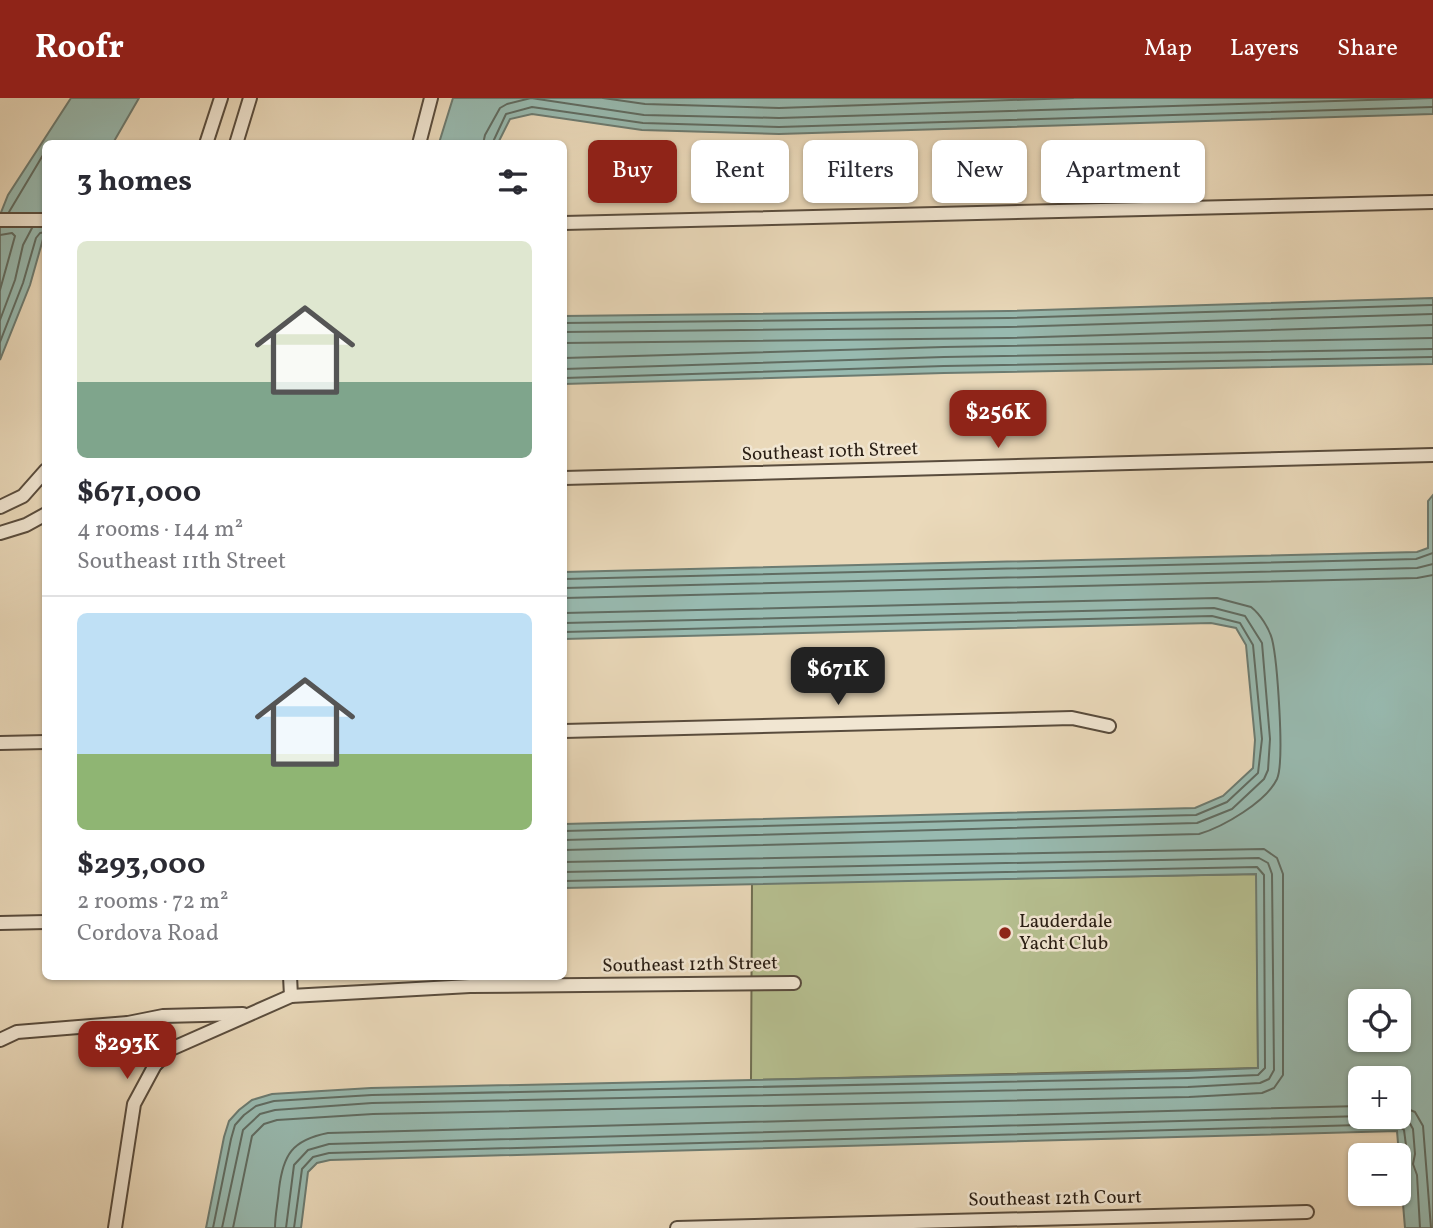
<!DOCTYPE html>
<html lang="en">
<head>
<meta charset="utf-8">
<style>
	body { margin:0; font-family:Vollkorn,serif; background:#f7f7f7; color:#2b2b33; height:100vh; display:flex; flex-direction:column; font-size:26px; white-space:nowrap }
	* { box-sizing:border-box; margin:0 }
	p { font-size:23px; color:#7c7c81 }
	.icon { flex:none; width:38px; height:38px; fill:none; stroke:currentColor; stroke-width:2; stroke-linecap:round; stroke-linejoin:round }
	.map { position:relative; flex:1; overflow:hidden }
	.panel { position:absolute; left:42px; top:42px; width:525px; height:840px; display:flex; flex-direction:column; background:#fff; border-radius:10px; box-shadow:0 2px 5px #0004 }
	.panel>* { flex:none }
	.guide { position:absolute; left:588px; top:42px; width:665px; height:63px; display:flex; gap:14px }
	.fabs { position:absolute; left:1348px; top:891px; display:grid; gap:14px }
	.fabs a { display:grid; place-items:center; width:63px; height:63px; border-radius:10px; background:#fff; box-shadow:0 2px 5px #0004; font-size:35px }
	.price { position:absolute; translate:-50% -60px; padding:0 16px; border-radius:14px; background:#8f2418; color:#fff; font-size:23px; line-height:46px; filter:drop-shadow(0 2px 4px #0008) }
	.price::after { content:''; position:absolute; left:50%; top:42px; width:21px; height:16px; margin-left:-10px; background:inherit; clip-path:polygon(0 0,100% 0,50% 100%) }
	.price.active { background:#222; color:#fff }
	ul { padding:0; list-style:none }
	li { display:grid; align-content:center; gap:14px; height:371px; padding:0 35px }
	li+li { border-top:2px solid #e1e1e2 }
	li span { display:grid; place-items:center; height:217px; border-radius:10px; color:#555 }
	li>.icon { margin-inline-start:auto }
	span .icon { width:126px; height:126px; fill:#fffc; stroke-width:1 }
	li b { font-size:30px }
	h2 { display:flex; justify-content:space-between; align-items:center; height:84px; padding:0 35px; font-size:30px }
	.chip { padding:0 24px; border-radius:10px; background:#fff; box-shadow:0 2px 5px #0004; font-size:24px; line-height:63px }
	.chip.active { background:#8f2418; color:#fff }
	header { display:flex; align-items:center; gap:42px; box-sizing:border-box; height:98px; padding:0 35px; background:#8f2418; color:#fff }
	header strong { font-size:33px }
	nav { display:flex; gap:38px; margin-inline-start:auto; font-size:24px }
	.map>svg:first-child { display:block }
</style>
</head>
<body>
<header>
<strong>Roofr</strong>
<nav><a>Map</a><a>Layers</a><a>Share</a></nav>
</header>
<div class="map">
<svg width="1433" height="1130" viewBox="0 0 1433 1130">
	<rect width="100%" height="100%" fill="#ead9ba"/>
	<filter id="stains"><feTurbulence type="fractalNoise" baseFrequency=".00286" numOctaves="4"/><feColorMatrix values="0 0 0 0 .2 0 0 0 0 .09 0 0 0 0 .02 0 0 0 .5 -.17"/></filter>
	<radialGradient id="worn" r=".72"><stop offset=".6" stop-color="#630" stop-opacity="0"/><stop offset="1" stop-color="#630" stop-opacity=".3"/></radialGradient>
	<!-- green -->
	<polygon fill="#b6bf90" stroke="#706e52" stroke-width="2" points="1257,776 1258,970 751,982 752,785"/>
	<!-- water -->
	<g fill="#98bab0" stroke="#6c7b71" stroke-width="2" fill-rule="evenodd">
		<polygon points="71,0 139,0 113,45 46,46 45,134 30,187 0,262 0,117 8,97"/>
		<polygon points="453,0 1433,0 1433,16 779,36 642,32 532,16 510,21 498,45 439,45"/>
		<polygon points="1433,200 1433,266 944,275 564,286 564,218 1008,213"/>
		<path d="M1433,397V1130H1405L1397,1033L330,1062L317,1065L308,1074L301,1130H206L224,1039L229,1023L239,1012L252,1002L272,996L371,990L1188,973L1258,970L1256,776L564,790V726L1195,710L1223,698L1253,670L1255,642L1246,547L1236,530L1211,525L564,541V474L1417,454L1428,450V403ZM1398,903V942H1360V903ZM1360,980H1398V1018H1360Z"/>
	</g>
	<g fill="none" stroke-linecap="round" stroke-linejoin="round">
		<!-- shore -->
		<g stroke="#606c62" stroke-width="2">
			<polyline points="603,0 645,6 779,10 1073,0"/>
			<polyline points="483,46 485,37 500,10 507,6 531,0 644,17 779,20 1433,0"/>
			<polyline points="492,46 506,16 532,9 643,25 779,29 1433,9"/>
			<polyline points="9,114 46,52"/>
			<polyline points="0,137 12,135 15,138 0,192"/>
			<polyline points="0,222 15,182 23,147 32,130"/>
			<polyline points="564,225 1008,220 1433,207"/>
			<polyline points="564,234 1008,229 1433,216"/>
			<polyline points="0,244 23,185 36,140 40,135 46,134"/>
			<polyline points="564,245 1008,240 1433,227"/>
			<polyline points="564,260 944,249 1433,240"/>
			<polyline points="564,271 944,259 1433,251"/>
			<polyline points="564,280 944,268 1433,259"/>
			<polyline points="564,481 1416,461 1433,455"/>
			<polyline points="564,490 1417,470 1433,466"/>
			<polyline points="564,500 1417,480 1433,477"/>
			<path d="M564,515L1217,500L1251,509C1260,516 1269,530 1272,541C1277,561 1285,663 1277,681C1266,704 1223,729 1199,736L564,752"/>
			<polyline points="564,525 1214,510 1245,518 1262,545 1270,641 1268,672 1264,681 1232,711 1197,725 564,742"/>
			<polyline points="564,534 1212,518 1240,525 1253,547 1262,641 1258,675 1227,704 1196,717 564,733"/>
			<polyline points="1398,1007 1415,1014 1423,1028 1431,1130"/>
			<polyline points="1398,1018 1408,1022 1413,1031 1415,1056 1413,1066 1417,1077 1420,1130"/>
			<polyline points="213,1130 231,1041 235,1027 244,1017 256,1008 274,1003 372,997 1188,980 1258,977 1265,970 1264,777 1257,769 564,783"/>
			<polyline points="222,1130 243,1032 260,1016 275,1012 372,1005 1188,989 1260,985 1269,981 1274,972 1272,776 1268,765 1259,760 564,774"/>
			<polyline points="233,1130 252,1038 264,1026 277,1022 373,1016 1189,999 1262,995 1274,990 1283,977 1283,776 1277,760 1264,751 564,764"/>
			<path d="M275,1130C275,1117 278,1104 279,1091C283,1057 292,1042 328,1035L1360,1008"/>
			<polyline points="286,1130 294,1067 308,1052 329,1046 1364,1018"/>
			<polyline points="294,1130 302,1071 313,1059 329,1055 1396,1026 1404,1032 1407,1055 1404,1061 1398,1064"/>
		</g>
		<defs>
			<g id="minor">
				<polyline points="206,46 221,0"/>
				<polyline points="236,46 250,0"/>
				<polyline points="419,46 431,0"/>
				<polyline points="0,122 46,122"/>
				<polyline points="564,125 1433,104"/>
				<polyline points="564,380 1433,357"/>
				<polyline points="0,409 23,398 46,372"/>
				<polyline points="0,435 26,427 46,416"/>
				<polyline points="564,633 1072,620 1109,628"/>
				<polyline points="0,645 46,644"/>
				<polyline points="0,825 46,824"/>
				<polyline points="290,878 291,898"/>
				<path d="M128,925C142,938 150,948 155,967"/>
				<polyline points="0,942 17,934 128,925 163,918 243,916"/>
				<polyline points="115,1130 134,1006 155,967 171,951 291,898 470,888 794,885"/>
				<polyline points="677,1130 1307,1114"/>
			</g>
		</defs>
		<!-- minor casing -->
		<use href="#minor" stroke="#594c3d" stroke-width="16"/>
		<!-- minor -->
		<use href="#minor" stroke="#f1e6d2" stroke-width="12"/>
	</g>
	<!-- markers -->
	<circle fill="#8f2418" stroke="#f1e6d2" stroke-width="2.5" cx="1005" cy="835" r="7"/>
	<g text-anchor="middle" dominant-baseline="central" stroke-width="5" stroke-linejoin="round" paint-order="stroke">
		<!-- street labels -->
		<g font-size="19" fill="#291d13" stroke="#f1e6d2">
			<text transform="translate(830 354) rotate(-2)">Southeast 10th Street</text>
			<text transform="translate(690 867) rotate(-1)">Southeast 12th Street</text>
			<text transform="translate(1055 1101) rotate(-1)">Southeast 12th Court</text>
		</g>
		<!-- poi labels -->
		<g font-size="19" fill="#291d13" stroke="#f1e6d2" text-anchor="start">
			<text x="1019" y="824">Lauderdale<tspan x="1019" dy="22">Yacht Club</tspan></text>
		</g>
	</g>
	<rect width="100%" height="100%" filter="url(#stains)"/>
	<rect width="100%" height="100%" fill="url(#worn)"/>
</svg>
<div class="fabs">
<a><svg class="icon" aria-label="locate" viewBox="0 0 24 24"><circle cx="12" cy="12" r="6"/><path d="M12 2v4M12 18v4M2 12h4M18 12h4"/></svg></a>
<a>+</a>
<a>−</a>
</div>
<b class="price" style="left:998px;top:352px">$256K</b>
<b class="price active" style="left:838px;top:609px">$671K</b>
<b class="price" style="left:127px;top:983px">$293K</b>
<div class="guide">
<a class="chip active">Buy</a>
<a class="chip">Rent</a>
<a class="chip">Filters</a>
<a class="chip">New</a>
<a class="chip">Apartment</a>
</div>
<section class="panel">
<h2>3 homes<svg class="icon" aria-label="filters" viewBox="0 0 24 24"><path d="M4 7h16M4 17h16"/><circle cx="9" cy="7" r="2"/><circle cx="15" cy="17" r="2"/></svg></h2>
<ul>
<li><span style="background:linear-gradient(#dfe7d0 65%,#7fa58c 0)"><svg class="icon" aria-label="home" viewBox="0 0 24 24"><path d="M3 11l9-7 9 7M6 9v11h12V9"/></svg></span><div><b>$671,000</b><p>4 rooms · 144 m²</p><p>Southeast 11th Street</p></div></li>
<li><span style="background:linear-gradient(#bfe0f5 65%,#8fb573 0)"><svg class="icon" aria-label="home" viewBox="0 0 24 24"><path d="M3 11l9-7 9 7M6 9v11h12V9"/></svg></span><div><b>$293,000</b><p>2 rooms · 72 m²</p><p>Cordova Road</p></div></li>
</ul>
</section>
</div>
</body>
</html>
